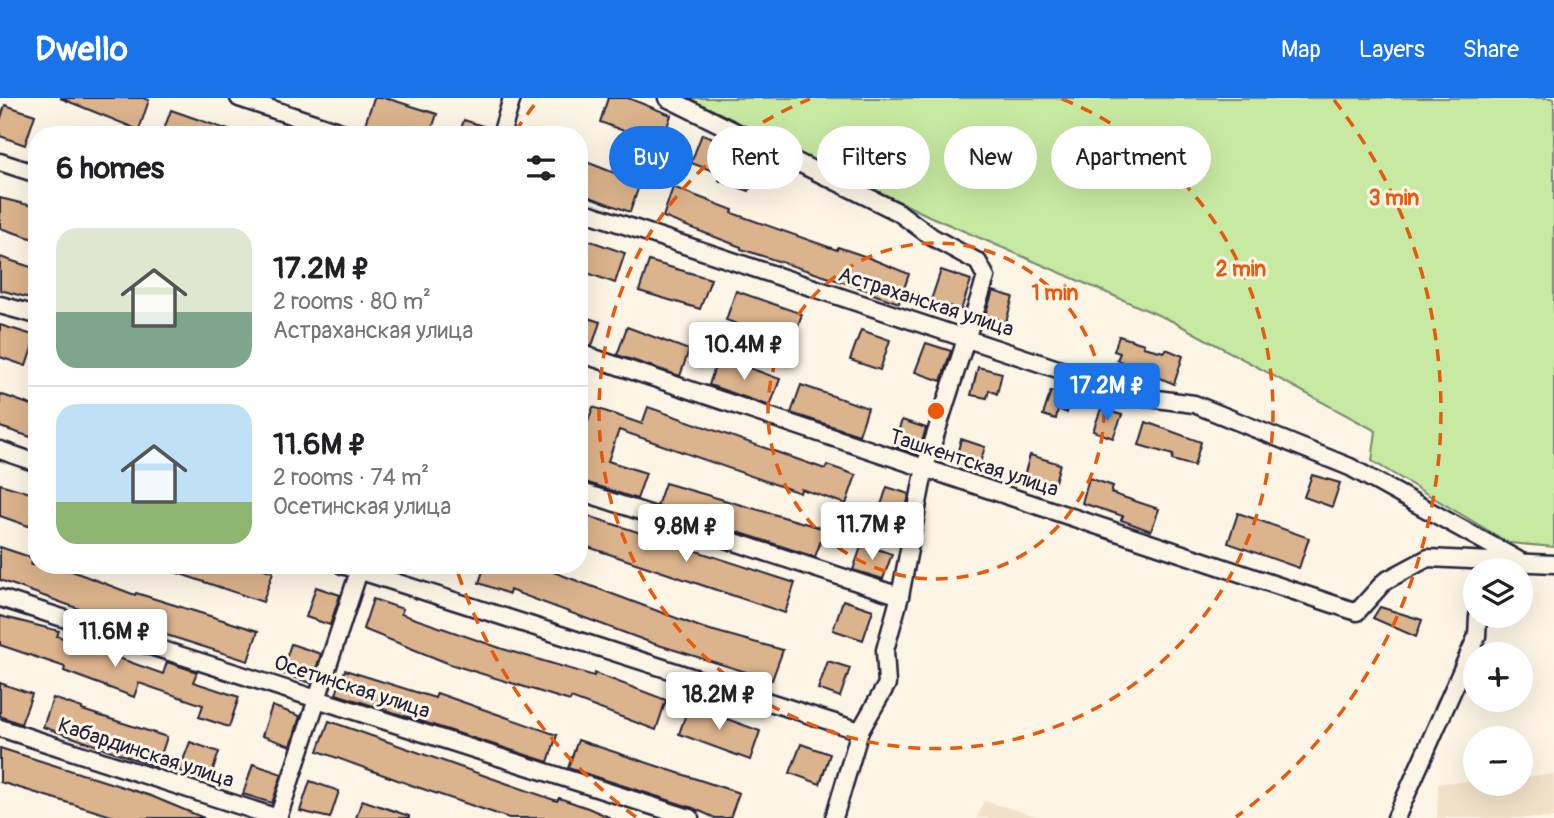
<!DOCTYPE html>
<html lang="en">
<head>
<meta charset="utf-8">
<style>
	body { margin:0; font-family:Pangolin,sans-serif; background:#f6f6f6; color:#202124; height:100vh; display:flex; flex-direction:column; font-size:26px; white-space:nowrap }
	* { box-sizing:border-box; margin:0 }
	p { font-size:23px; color:#757577 }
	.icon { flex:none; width:38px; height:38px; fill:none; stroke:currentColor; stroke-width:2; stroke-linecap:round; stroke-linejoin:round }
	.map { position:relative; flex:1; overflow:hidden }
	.side { position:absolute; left:28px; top:28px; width:560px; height:448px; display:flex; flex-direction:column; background:#fff; border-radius:28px; box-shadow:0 7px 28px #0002 }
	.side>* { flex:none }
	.banner { position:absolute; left:609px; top:28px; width:665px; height:63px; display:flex; gap:14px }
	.tools { position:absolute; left:1463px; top:460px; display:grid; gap:14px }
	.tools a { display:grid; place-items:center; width:70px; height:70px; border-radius:50%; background:#fff; box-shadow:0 7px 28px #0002; font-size:35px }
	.price { position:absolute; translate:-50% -60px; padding:0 16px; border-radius:7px; background:#fff; color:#222; font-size:23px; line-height:46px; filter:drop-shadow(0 2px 4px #0008) }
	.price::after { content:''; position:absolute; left:50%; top:42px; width:21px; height:16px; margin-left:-10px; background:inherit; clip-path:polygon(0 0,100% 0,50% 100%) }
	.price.on { background:#1a73e8; color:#fff }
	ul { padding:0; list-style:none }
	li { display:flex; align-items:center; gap:21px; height:175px; padding:0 28px }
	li+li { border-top:2px solid #e0e0e0 }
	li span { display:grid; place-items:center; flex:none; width:196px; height:140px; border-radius:21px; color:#555 }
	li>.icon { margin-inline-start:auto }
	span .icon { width:84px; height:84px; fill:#fffc; stroke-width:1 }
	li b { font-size:30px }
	h2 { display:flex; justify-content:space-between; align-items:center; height:84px; padding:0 28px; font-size:30px }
	.pill { padding:0 24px; border-radius:32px; background:#fff; box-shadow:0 7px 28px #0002; font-size:24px; line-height:63px }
	.pill.on { background:#1a73e8; color:#fff }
	header { display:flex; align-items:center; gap:42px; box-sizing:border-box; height:98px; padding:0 35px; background:#1a73e8; color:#fff }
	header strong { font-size:33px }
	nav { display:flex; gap:38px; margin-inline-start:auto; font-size:24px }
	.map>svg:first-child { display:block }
</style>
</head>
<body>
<header>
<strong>Dwello</strong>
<nav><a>Map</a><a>Layers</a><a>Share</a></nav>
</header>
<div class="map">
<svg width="1554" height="720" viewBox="0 0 1554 720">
	<rect width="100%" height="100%" fill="#fcf5e5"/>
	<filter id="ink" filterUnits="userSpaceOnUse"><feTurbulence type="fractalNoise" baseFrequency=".0143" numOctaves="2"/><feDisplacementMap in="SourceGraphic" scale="14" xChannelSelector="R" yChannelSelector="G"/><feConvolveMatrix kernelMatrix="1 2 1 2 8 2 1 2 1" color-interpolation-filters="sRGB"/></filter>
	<g filter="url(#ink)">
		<!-- built -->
		<g fill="#f2e1ca">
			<polygon points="1554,676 1554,720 1437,720 1438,685 1475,683 1475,686 1521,686 1521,679"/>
			<polygon points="984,703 1043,720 977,720"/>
		</g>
		<!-- green -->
		<polygon fill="#c7e9a2" stroke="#74866e" stroke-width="2" points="686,0 1554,0 1554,449 1509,445 1372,363 1376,333 1172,223 929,118"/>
		<!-- building -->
		<g fill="#dbb38c" stroke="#22223b" stroke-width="2">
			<polygon points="60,0 143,0 149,2 139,32"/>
			<polygon points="374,0 386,0 437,16 430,37 396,37 365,26"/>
			<polygon points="608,0 628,0 671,17 661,47 600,24"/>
			<polygon points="5,7 35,17 25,47 0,38 0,23"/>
			<polygon points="171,12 237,35 237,37 162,37"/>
			<polygon points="464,22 492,31 491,37 459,37"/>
			<polygon points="702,36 731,46 729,53 759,63 749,93 719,83 722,76 691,65"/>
			<polygon points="579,61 640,85 630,114 579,95"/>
			<polygon points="673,89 733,112 732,115 837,152 838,149 867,159 909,176 899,205 870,195 870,193 741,151 741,149 663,119"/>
			<polygon points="0,100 37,109 37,142 0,130"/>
			<polygon points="579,139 625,155 615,185 579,172"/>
			<polygon points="0,159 37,171 37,202 0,192"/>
			<polygon points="649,163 711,181 700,211 639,193"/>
			<polygon points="941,172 971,182 961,212 931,202"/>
			<polygon points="736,193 802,216 792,246 726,222"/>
			<polygon points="993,193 1013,199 1006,224 985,217"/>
			<polygon points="579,217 600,224 592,248 579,245"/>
			<polygon points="0,227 36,238 26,268 0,259"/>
			<polygon points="627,229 689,252 680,278 617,257"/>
			<polygon points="861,232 890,242 880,272 850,262"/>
			<polygon points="1119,238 1144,246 1143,249 1164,254 1166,251 1183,258 1174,286 1117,262 1120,255 1114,253"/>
			<polygon points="926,245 951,253 941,283 915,274"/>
			<polygon points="718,259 780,281 770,308 709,287"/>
			<polygon points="978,269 1002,275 997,296 989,292 987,300 971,297"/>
			<polygon points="801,287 868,310 859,337 791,315"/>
			<polygon points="1051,293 1072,300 1067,315 1058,311 1056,321 1043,317"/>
			<polygon points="0,296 37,309 37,341 0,329"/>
			<polygon points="593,309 642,326 648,309 825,371 827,367 856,377 846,406 801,391 800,395 619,332 608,363 646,375 637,401 579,382 579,350"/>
			<polygon points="1101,311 1122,317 1113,340 1093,333"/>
			<polygon points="902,322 926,330 918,357 893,348"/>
			<polygon points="1146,324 1201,344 1194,368 1172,362 1173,357 1139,347"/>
			<polygon points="961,341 985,349 978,371 955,364"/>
			<polygon points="1030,357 1060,366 1052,394 1022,385"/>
			<polygon points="1312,377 1340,385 1332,409 1304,399"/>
			<polygon points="1089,380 1113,388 1111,395 1159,411 1151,433 1121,422 1123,418 1082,405"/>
			<polygon points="665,385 825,431 815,459 657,408"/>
			<polygon points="0,386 37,397 37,431 0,418"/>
			<polygon points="887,389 909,396 903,428 877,419"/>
			<polygon points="579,415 795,485 785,515 579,446"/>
			<polygon points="1238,415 1309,440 1299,470 1228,445"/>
			<polygon points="862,446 892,456 883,481 853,472"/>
			<polygon points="0,449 33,460 31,467 56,467 135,497 136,495 258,533 248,563 110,519 109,522 0,482"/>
			<polygon points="154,467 253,467 273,474 263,504"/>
			<polygon points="485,467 535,467 703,530 783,552 772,582 652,545 510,492 509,496 479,485"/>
			<polygon points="316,489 340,497 330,527 306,519"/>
			<polygon points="373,501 403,511 401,516 503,551 594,578 595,575 666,602 656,632 571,600 570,603 450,566 363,531"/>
			<polygon points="843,502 873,512 863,542 833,532"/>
			<polygon points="1380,509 1422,522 1416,539 1373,520"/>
			<polygon points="0,518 59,533 57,538 163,576 167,564 197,574 193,584 239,599 229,629 199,619 203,607 139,585 134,599 64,573 65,569 0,547"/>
			<polygon points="291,546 321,556 311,585 281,575"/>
			<polygon points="828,563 850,570 840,599 818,591"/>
			<polygon points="345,572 435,600 437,595 557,637 548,664 336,596"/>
			<polygon points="0,585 32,596 21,626 0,618"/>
			<polygon points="53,600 82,610 82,612 167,639 157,669 43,629"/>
			<polygon points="689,607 760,633 750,662 679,636"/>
			<polygon points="272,608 300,618 291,648 262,638"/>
			<polygon points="329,623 557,703 559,700 588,710 611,720 509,720 414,688 318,653"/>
			<polygon points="578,642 739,695 730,720 715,720 693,710 568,670"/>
			<polygon points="190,644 219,654 209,683 179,673"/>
			<polygon points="801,646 830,656 820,686 790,675"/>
			<polygon points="0,650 151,698 204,720 118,720 0,684"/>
			<polygon points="253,666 282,676 272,705 243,696"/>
			<polygon points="310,683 339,693 330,720 300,713"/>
			<polygon points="362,702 409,718 409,720 356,720"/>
		</g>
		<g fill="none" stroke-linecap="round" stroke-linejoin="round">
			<defs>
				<g id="minor">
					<polyline points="239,0 350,37"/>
					<polyline points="667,0 898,114 932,139 978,164 986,179 925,369 900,498 885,552 887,586 860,633 834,720"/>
					<polyline points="501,37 512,0"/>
					<polyline points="0,64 37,76"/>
					<polyline points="579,112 1142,299 1194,306 1350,369 1518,462"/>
					<polyline points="0,207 37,217"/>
					<polyline points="579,255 1357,514 1385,483 1428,460 1554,466"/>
					<polyline points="0,352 37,365"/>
					<polyline points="579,393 900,498"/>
					<polyline points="342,467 860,633"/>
					<polyline points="0,500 690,720"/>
					<polyline points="0,630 278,720"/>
					<polyline points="278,720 361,467"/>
					<polyline points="1396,720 1477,538 1478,518"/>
				</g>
			</defs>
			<!-- minor casing -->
			<use href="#minor" stroke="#22223b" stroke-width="21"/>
			<!-- minor -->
			<use href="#minor" stroke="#fcf5e5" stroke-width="16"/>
		</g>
	</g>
	<!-- distance rings -->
	<g fill="none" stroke="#e8590c" stroke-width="3.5" stroke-dasharray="12 9">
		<circle cx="936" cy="313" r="168"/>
		<path d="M1062 1A337 337 0 1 1 810 1"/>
		<path d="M636 719A505 505 0 0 1 456 469M515 34A505 505 0 0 1 538 2M1334 2A505 505 0 0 1 1236 719"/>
	</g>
	<g text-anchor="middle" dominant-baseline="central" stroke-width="6" stroke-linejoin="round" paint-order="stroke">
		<!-- street labels -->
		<g font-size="21" fill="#22223b" stroke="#fcf5e5">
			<text transform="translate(926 204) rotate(18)">Астраханская улица</text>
			<text transform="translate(974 365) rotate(18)">Ташкентская улица</text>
			<text transform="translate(352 589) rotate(18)">Осетинская улица</text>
			<text transform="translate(146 655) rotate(18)">Кабардинская улица</text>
		</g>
	</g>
	<circle cx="936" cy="313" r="10" fill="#e8590c" stroke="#fcf5e5" stroke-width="3.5"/>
	<g font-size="21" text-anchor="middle" font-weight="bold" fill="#e8590c" stroke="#fcf5e5" stroke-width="6" stroke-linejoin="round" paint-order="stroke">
		<text x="1394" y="107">3 min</text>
		<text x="1241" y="178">2 min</text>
		<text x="1055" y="202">1 min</text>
	</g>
</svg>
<div class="tools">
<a><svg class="icon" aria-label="layers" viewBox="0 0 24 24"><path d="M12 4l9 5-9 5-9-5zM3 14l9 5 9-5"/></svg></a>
<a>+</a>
<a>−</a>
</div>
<b class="price" style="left:744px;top:284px">10.4M ₽</b>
<b class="price on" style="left:1107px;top:325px">17.2M ₽</b>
<b class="price" style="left:872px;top:464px">11.7M ₽</b>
<b class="price" style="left:686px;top:466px">9.8M ₽</b>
<b class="price" style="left:115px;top:571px">11.6M ₽</b>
<b class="price" style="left:719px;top:634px">18.2M ₽</b>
<div class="banner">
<a class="pill on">Buy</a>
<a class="pill">Rent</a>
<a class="pill">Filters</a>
<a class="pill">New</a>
<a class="pill">Apartment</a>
</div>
<section class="side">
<h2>6 homes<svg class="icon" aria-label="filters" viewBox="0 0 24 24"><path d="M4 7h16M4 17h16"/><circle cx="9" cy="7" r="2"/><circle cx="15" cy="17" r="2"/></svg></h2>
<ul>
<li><span style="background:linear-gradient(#dfe7d0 60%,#7fa58c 0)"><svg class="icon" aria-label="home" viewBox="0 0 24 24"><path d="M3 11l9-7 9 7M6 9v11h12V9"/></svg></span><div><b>17.2M ₽</b><p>2 rooms · 80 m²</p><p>Астраханская улица</p></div></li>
<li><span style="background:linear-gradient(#bfe0f5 70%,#8fb573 0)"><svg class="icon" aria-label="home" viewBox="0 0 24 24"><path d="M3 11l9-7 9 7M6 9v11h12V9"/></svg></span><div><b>11.6M ₽</b><p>2 rooms · 74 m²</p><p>Осетинская улица</p></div></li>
</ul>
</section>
</div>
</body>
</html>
